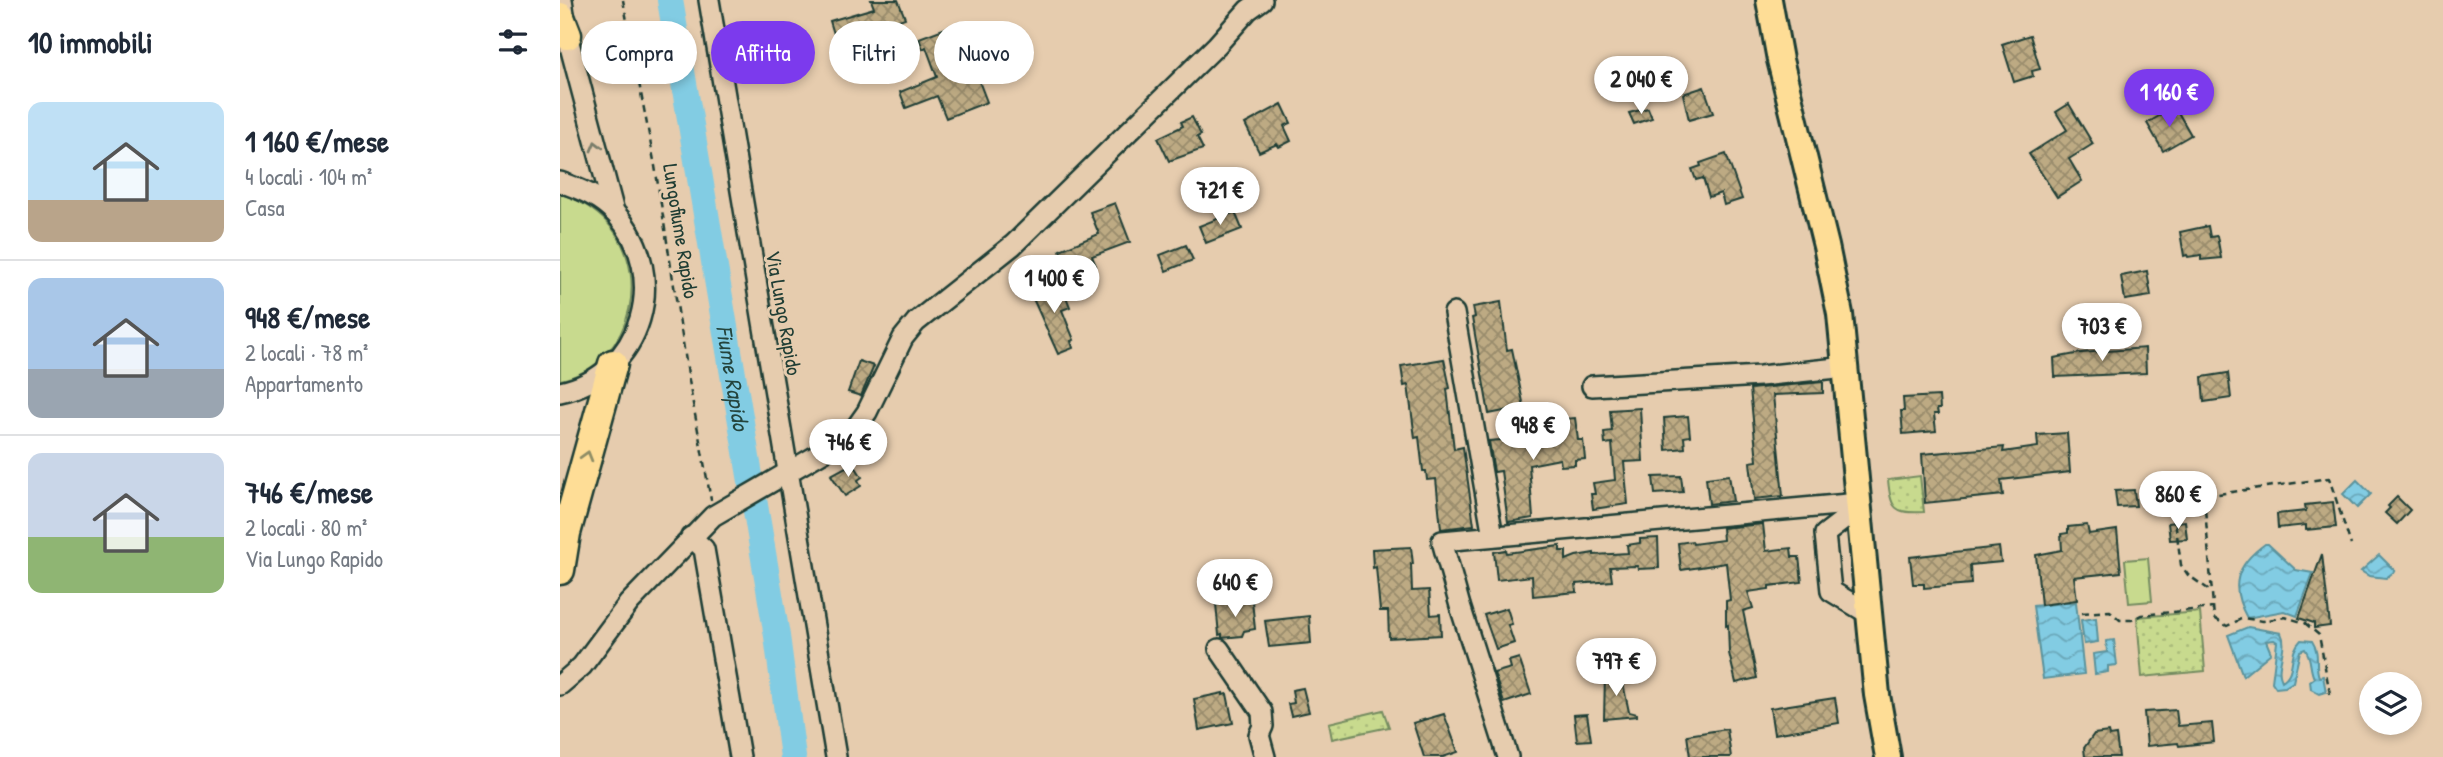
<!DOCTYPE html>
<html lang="it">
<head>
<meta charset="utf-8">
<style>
	body { margin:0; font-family:"Patrick Hand",sans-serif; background:#f6f6f7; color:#1f2937; height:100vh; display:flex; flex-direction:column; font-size:26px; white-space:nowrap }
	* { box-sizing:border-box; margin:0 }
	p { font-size:23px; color:#747a83 }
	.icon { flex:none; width:38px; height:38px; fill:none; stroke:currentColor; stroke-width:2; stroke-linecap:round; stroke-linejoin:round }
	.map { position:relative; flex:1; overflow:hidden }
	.panel { display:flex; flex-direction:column; background:#fff; width:560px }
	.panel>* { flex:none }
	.banner { position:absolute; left:21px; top:21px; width:665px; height:63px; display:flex; gap:14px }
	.buttons { position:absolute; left:1799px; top:672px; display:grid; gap:14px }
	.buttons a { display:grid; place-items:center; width:63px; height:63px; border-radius:50%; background:#fff; box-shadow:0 4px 10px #0003; font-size:35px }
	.price { position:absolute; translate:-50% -60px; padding:0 16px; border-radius:24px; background:#fff; color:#222; font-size:23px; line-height:46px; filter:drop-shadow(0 2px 4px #0008) }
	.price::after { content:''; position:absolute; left:50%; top:42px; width:21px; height:16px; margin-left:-10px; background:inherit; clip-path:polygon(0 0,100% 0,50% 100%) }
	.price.active { background:#7c3aed; color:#fff }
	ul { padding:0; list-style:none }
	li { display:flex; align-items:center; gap:21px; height:175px; padding:0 28px }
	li+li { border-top:2px solid #e0e1e3 }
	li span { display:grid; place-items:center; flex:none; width:196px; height:140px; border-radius:14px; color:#555 }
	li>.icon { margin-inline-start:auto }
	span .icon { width:84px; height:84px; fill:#fffc; stroke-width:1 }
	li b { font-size:30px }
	h2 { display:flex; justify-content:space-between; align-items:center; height:84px; padding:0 28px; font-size:30px }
	.chip { padding:0 24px; border-radius:32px; background:#fff; box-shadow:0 4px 10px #0003; font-size:24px; line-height:63px }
	.chip.active { background:#7c3aed; color:#fff }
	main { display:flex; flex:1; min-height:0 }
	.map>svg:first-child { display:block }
</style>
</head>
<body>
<main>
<section class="panel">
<h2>10 immobili<svg class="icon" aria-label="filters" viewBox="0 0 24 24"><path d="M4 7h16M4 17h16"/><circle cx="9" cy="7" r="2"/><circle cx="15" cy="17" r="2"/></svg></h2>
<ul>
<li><span style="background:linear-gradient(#bfe0f5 70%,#b9a48a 0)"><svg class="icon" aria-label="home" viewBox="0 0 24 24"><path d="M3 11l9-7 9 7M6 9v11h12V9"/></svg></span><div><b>1 160 €/mese</b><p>4 locali · 104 m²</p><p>Casa</p></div></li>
<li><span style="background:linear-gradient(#a9c7e8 65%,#9aa5b1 0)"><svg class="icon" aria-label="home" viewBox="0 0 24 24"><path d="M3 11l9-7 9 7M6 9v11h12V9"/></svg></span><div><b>948 €/mese</b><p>2 locali · 78 m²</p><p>Appartamento</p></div></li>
<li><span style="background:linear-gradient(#c9d6e8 60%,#8fb573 0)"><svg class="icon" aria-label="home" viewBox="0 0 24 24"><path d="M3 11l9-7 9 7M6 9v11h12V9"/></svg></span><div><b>746 €/mese</b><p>2 locali · 80 m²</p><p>Via Lungo Rapido</p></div></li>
</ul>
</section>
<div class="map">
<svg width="1883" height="757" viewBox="0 0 1883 757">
	<defs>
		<pattern id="park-dots" width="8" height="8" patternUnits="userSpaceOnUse" patternTransform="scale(1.75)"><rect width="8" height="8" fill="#c8da8e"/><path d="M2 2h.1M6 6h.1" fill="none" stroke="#abbc7b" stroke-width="1.8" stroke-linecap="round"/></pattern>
		<pattern id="water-waves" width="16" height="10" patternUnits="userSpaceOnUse" patternTransform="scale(1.75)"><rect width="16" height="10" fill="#82cce3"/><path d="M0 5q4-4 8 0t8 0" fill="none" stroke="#6aa7b9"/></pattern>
		<pattern id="building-cross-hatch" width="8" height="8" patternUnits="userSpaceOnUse" patternTransform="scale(1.75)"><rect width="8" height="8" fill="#bdaa83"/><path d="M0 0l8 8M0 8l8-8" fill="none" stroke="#998c6c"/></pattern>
	</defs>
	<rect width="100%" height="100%" fill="#e6ccae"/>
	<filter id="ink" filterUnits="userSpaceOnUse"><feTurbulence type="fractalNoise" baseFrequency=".0143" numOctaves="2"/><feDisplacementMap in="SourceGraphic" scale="14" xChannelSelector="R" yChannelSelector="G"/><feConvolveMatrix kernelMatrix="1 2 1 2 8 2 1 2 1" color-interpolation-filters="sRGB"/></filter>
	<g filter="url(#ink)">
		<!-- grass -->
		<g fill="#c8da8e" stroke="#748c61" stroke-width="2">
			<path d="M0,194C14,197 27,205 38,214C96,261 76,365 0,380Z"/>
			<polygon points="1588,558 1592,601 1569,603 1565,560"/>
		</g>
		<!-- park -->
		<g fill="url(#park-dots)" stroke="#748c61" stroke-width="2">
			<path d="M1360,476L1364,512C1334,514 1331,509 1328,480Z"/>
			<polygon points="1640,612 1645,671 1582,677 1577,617"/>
			<polygon points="823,710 829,727 772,739 769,723"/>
		</g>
		<!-- water -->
		<g fill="url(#water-waves)" stroke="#5a939d" stroke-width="2">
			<polygon points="1797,480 1811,494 1797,508 1783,494"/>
			<path d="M1705,544H1708L1736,570L1753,573L1737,616L1724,611L1687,618C1669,586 1676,565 1705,544Z"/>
			<polygon points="1819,555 1835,571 1826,578 1809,576 1801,571"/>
			<polygon points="1516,602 1524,674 1483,679 1473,606"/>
			<polygon points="1536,618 1538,642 1524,644 1521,620"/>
			<path d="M1688,627L1721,633C1729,648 1714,666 1722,681C1737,672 1727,654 1741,640L1752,641C1761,655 1754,664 1759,677L1763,676L1766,692L1760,694L1751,689L1750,681L1754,678C1749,668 1752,658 1745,649L1740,651L1733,682L1725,687L1716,688L1712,682L1717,642L1714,640L1706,641L1711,653L1683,676L1668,635Z"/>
			<polygon points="1554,640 1557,665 1548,666 1548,672 1535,674 1533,654 1547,652 1546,641"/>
		</g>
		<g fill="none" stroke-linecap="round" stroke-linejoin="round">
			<!-- river -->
			<path stroke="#82cce3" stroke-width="26" id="s1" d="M110,0L217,636L233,757"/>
		</g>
		<!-- building -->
		<g fill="url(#building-cross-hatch)" stroke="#1f3d34" stroke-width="2">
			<polygon points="311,0 338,0 345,18 311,30 317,52 283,63 270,21 314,8"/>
			<polygon points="399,23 406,42 399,45 404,57 402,57 410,79 417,76 427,102 386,118 377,96 346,108 340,92 377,77 366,47 363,49 359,38"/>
			<polygon points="1470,35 1480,69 1472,71 1473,76 1454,82 1442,44"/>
			<polygon points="1144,87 1153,113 1129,120 1123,94"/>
			<polygon points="722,104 731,123 724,126 731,141 719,147 717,144 699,152 685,124"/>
			<polygon points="1509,104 1533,144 1509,159 1522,181 1497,197 1469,154 1507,130 1496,112"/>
			<polygon points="1615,107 1631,135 1603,151 1587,123"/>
			<polygon points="1088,108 1092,118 1074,124 1069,113"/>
			<polygon points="632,117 641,135 637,137 643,149 609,161 598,138 623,126 621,122"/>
			<polygon points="1166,154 1182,199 1164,205 1161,193 1149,197 1143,178 1136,180 1132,169 1141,166 1140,163"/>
			<polygon points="555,203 570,242 532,256 536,266 510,276 500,250 539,234 530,212"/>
			<polygon points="675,212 682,229 646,243 639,226"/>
			<polygon points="1648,226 1650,237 1657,236 1661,258 1641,260 1641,255 1628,257 1627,255 1624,256 1620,232"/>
			<polygon points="626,245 633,260 606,271 600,255"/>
			<polygon points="1587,271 1591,296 1565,300 1561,276"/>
			<polygon points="500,281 510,307 502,310 514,340 511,341 513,348 498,354 470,292"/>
			<polygon points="941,302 946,343 947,350 952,349 964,407 929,414 912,318 915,317 913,307"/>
			<polygon points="1585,348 1586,373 1495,377 1494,358 1521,353"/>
			<polygon points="884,359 890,388 887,389 894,449 903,447 914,525 881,529 876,479 867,480 866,471 863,471 859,437 855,438 848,385 844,386 841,366"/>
			<polygon points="299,361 314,366 301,396 288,392"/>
			<polygon points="1668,373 1671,398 1644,402 1642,377"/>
			<polygon points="1263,382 1263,393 1213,395 1223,496 1194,499 1190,462 1197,461 1190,389"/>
			<polygon points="1379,396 1380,409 1377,409 1378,414 1374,414 1376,431 1343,434 1341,411 1344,411 1343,398"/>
			<polygon points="1080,408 1083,461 1064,462 1068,504 1033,509 1031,494 1035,494 1033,483 1055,480 1052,443 1045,444 1044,432 1052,431 1050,410"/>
			<polygon points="1003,416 1004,419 1015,418 1018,440 1023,440 1025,459 1015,460 1015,465 1001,466 1000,459 969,465 973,518 948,522 941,471 934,472 929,441 953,439 953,436 965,434 966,445 989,438 987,418"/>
			<polygon points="1128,416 1130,436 1124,437 1125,448 1106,450 1104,418"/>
			<polygon points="1507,433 1510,472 1441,480 1443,495 1365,503 1362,454 1444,447 1443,452 1478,447 1477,435"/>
			<polygon points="293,463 302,477 298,480 301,486 285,496 271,475"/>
			<polygon points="1169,475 1173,501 1149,504 1146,478"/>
			<polygon points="1121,476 1123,492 1095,494 1093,477"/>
			<polygon points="1574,490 1576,506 1557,507 1555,491"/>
			<polygon points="1837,497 1850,510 1837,524 1825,513 1830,508 1828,506"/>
			<polygon points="1773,502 1776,527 1746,530 1746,525 1718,528 1717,514 1746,511 1745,505"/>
			<polygon points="1625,521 1627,539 1610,540 1608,523"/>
			<polygon points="1203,524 1206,551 1231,548 1232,557 1239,557 1242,582 1209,586 1209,589 1188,592 1193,608 1183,611 1197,678 1176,683 1169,653 1168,625 1166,626 1166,601 1170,600 1166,563 1121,570 1118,543 1132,541 1133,544 1163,540 1162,528"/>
			<polygon points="1527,525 1529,534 1557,530 1561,572 1514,577 1517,600 1481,605 1476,555 1502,550 1501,534 1508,533 1508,527"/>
			<polygon points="1098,538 1099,568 1078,569 1077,566 1050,567 1052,581 1016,584 1017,592 973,596 972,576 937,580 934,552 946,550 947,553 1000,546 1000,551 1006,551 1006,560 1016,556 1034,553 1034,555 1068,553 1067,545 1080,543 1080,539"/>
			<polygon points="851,547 853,564 851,564 852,591 869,590 871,615 880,614 881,635 829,638 828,611 820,611 816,567 813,568 812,549"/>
			<polygon points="1439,547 1441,562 1410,565 1411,584 1364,588 1364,584 1353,584 1350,557"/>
			<polygon points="1762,554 1770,626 1754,628 1754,623 1739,618"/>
			<polygon points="692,601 695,629 684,631 682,636 662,638 662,634 659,635 656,604"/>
			<polygon points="947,608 952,624 948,625 954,643 936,649 924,615"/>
			<polygon points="749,616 751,643 709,647 705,621"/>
			<polygon points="959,658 971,694 944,703 934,673 951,668 949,661"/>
			<polygon points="1061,674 1069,712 1077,714 1077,716 1044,719 1045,675"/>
			<polygon points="743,688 749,712 731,716 728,704 734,703 732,690"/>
			<polygon points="663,693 663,695 667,694 673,723 639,730 634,699"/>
			<polygon points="1275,698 1279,723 1214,734 1210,708"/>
			<polygon points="1616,710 1618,726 1652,723 1654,742 1619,746 1618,743 1587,746 1584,712"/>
			<polygon points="884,714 898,752 883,757 864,757 853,723"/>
			<polygon points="1027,714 1031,740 1017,741 1014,715"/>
			<polygon points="1167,729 1171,757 1130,757 1127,735"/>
			<polygon points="1548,732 1549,736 1556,735 1559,757 1525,757 1524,748 1534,734"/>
		</g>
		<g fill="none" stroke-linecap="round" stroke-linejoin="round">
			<defs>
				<g id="minor">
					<polyline points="2,0 7,35 54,212"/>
					<polyline points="149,0 276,757"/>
					<path d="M0,182C20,189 41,197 56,214C111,275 83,375 0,392"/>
					<polyline points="894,313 933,536"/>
					<polyline points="1032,386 1200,376 1287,367"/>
					<polyline points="1299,508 1265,534 1271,591 1309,614"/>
					<polyline points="131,537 144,549 180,757"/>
					<polyline points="659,649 702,712 703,726 699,735 705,757"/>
					<polyline points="0,685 22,666 69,603 153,516 268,449 295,429 307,412 343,338 356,322 453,245 657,45 688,10 702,0"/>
					<polyline points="948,757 900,606 882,541 1299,503"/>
				</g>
				<polyline id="major" points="1209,0 1220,60 1266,246 1280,314 1317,695 1328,757"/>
				<g id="highway">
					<polyline points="0,17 7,35"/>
					<polyline points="0,570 6,533 53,364"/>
				</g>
			</defs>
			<!-- minor casing -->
			<use href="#minor" stroke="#1f3d34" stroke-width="24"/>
			<!-- major casing -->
			<use href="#major" stroke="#1f3d34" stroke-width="30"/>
			<!-- highway casing -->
			<use href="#highway" stroke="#1f3d34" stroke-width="33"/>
			<!-- path -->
			<g stroke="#1f3d34" stroke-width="2.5" stroke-dasharray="7 5" stroke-linecap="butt">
				<polyline points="63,0 95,166 131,393 151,500"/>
				<polyline points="1614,512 1621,565 1628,575 1651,591"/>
				<polyline points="1522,613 1550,611 1560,620 1572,620 1581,615 1653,608"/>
				<polyline points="1770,694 1759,635 1745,623 1725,617 1703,621 1683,618 1667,626 1654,618 1644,496 1769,478 1791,545"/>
			</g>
			<!-- minor -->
			<use href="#minor" stroke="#e6ccae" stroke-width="19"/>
			<!-- major -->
			<use href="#major" stroke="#fedd96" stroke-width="24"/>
			<!-- highway -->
			<use href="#highway" stroke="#fedd96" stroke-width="28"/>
		</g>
		<!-- one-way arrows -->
		<defs><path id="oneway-chevron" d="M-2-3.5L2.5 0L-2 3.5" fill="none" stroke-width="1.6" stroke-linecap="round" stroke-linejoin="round" transform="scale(1.75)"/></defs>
		<use stroke="#797d6b" href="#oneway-chevron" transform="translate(36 146) rotate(-105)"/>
		<use stroke="#8e8d65" href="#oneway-chevron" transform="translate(27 456) rotate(-74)"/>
	</g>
	<g text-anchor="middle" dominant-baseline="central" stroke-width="6" stroke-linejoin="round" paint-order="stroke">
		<!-- street labels -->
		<g font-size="21" fill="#1f3d34" stroke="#e6ccae">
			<text transform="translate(121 231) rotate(81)">Lungofiume Rapido</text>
			<text transform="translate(224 313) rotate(80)">Via Lungo Rapido</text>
		</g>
		<!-- water labels -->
		<g font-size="23" font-style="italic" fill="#24443d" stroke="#e6ccae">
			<text stroke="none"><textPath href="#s1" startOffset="383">Fiume Rapido</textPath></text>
		</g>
	</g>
</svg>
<div class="buttons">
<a><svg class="icon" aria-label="layers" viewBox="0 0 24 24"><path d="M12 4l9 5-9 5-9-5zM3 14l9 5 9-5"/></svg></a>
</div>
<b class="price" style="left:1081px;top:116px">2 040 €</b>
<b class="price active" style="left:1609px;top:129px">1 160 €</b>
<b class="price" style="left:660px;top:227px">721 €</b>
<b class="price" style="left:494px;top:315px">1 400 €</b>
<b class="price" style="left:1542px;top:363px">703 €</b>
<b class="price" style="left:973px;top:462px">948 €</b>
<b class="price" style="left:288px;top:479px">746 €</b>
<b class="price" style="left:1618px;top:531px">860 €</b>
<b class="price" style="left:675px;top:619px">640 €</b>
<b class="price" style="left:1056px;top:698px">797 €</b>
<div class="banner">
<a class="chip">Compra</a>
<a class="chip active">Affitta</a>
<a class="chip">Filtri</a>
<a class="chip">Nuovo</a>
</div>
</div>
</main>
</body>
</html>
